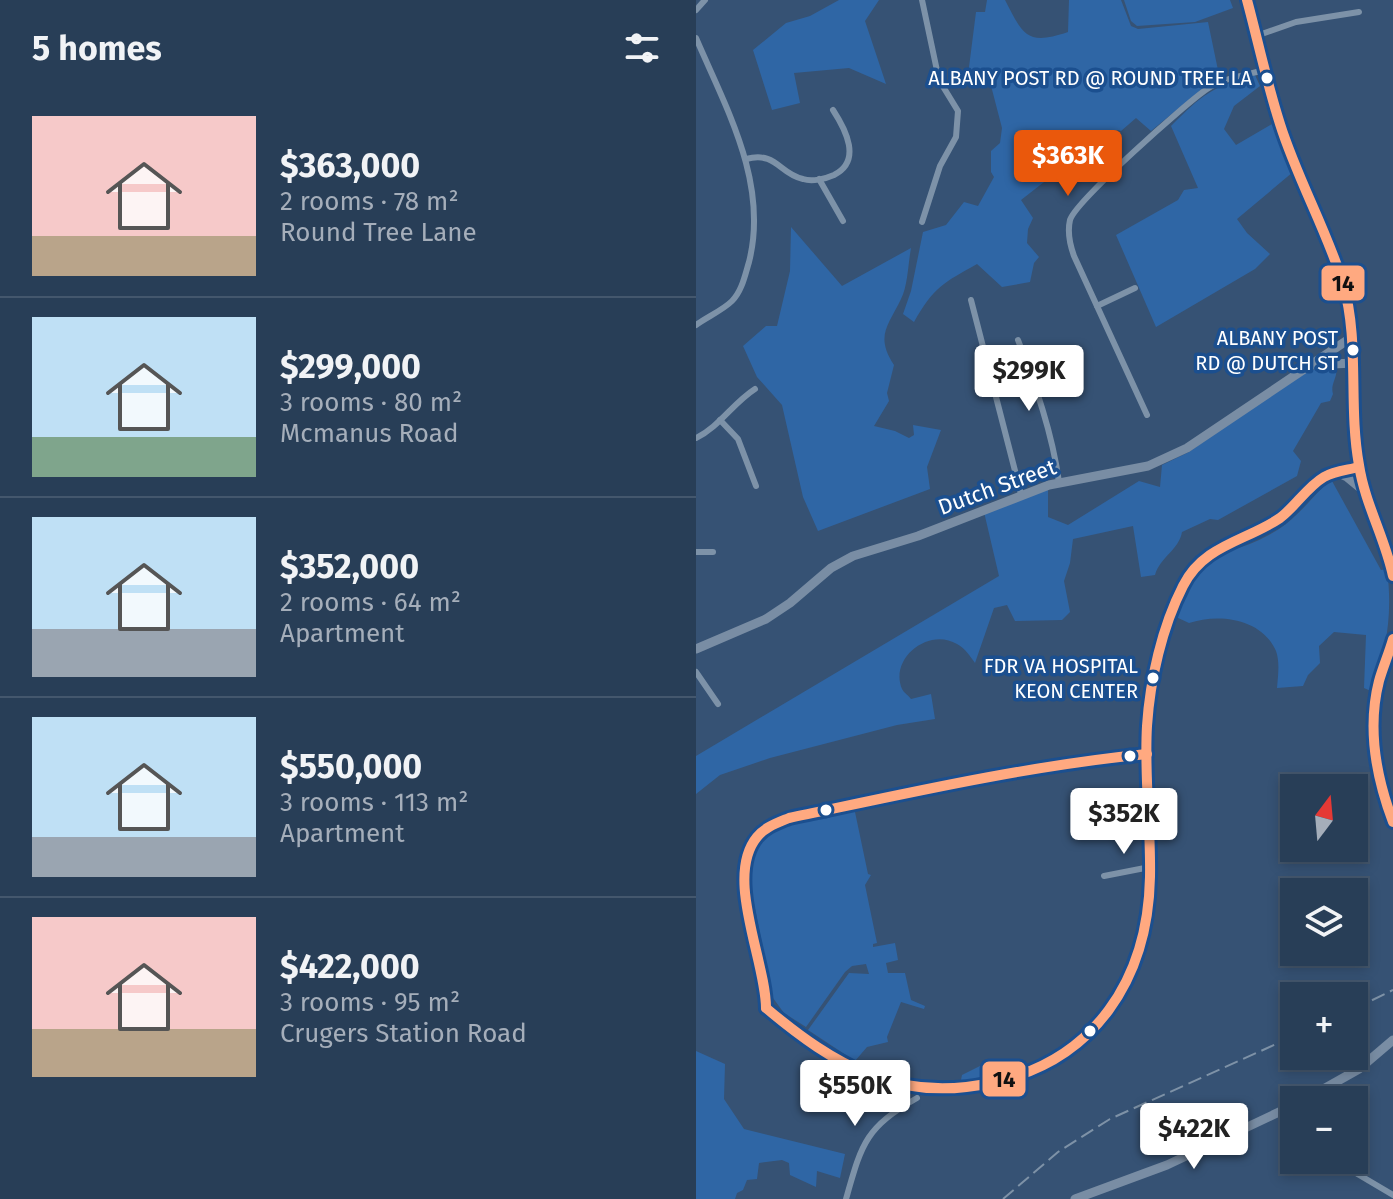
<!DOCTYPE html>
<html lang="en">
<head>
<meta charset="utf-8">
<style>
	body { margin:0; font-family:"Fira Sans",sans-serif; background:#344961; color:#f1f3f6; height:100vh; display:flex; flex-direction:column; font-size:30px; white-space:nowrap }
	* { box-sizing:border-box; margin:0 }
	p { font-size:26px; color:#a5aeba }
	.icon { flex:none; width:44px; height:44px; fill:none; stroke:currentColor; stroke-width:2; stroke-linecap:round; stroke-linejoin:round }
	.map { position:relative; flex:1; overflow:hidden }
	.side { display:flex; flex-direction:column; background:#283e57; width:696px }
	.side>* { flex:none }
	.needle { width:52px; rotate:16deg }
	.tools { position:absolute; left:584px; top:774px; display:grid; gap:16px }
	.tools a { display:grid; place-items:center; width:88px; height:88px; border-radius:0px; background:#283e57; box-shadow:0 4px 12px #0003,0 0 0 2px #44576d; font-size:40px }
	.price { position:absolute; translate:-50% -68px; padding:0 18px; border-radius:8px; background:#fff; color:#222; font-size:26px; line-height:52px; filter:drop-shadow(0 2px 4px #0008) }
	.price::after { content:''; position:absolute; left:50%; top:48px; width:24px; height:18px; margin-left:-12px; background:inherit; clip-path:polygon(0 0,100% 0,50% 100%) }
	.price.active { background:#ea580c; color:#fff }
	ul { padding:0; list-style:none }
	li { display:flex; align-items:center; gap:24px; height:200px; padding:0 32px }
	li+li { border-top:2px solid #44576d }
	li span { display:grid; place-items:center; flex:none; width:224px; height:160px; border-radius:0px; color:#555 }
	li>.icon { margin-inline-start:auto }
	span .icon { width:96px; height:96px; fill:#fffc; stroke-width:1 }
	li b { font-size:34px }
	h2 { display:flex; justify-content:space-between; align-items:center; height:96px; padding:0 32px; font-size:34px }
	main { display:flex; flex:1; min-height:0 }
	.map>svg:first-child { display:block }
</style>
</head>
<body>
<main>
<section class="side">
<h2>5 homes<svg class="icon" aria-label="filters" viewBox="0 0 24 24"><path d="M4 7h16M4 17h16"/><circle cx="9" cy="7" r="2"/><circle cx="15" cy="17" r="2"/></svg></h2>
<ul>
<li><span style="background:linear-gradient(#f6c9c9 75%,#b9a48a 0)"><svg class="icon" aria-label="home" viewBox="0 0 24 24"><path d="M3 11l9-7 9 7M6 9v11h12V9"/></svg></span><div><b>$363,000</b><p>2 rooms · 78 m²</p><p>Round Tree Lane</p></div></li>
<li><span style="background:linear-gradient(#bfe0f5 75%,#7fa58c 0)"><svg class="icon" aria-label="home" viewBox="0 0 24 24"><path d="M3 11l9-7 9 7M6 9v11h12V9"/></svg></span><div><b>$299,000</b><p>3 rooms · 80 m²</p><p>Mcmanus Road</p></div></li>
<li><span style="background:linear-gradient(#bfe0f5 70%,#9aa5b1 0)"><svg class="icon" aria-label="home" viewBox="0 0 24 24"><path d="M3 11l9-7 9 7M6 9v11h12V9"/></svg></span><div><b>$352,000</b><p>2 rooms · 64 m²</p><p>Apartment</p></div></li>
<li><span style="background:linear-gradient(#bfe0f5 75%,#9aa5b1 0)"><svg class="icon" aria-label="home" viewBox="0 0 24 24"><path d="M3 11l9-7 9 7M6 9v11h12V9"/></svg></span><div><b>$550,000</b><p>3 rooms · 113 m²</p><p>Apartment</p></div></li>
<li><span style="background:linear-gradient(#f6c9c9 70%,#b9a48a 0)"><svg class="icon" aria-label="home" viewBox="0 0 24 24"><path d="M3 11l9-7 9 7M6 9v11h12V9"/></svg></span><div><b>$422,000</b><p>3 rooms · 95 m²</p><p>Crugers Station Road</p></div></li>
</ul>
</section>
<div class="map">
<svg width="697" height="1199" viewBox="0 0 697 1199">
	<rect width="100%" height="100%" fill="#365274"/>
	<!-- green -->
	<g fill="#2f66a5">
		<polygon points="143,0 183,0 169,21 190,84 153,68 98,73 104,103 76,110 57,50 90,23 114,16"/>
		<path d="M291,0H309C327,35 331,46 372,32L373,0H425L435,26L442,29L512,22L523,75L455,131L440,118L425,131L421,130L384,154L325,200L337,218L332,229L331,243L343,257L338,263L334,282L306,287L281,264C247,283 238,287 218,322L207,314L215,291L227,232L250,225L268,202L282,206L298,177L295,172V151L304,143L306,128L293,78L272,75L280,12H289Z"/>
		<polygon points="428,0 534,0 537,8 499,22 441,26 435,21"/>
		<path d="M559,75L564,86L538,106L528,129L540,145L576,124L597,172L541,219L551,233L574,254L559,269L460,327L420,235L482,200L488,190L502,188L475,126C506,95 515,87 559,75Z"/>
		<path d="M95,227L146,286L215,248C212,264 212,285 205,299C192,326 179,336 198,365L191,393L193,401L178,426L199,431L213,438L218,435L217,425L245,430L231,467L234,489L122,531L107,497L86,405L61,377L47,346L70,326H81L94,271Z"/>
		<path d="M635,367L640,369C642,377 634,384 637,394L634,401L625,403L597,451L605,461L601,476L522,520L514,519L486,532C483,550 464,557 459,575L445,577L437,526L377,539L374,563L368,581L374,612L366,620L319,621L311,605L298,608L279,663C274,656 269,648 261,644C233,627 193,658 206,689C208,693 212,695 215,699L235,694L239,719L201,725L74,758L24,775L0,794V756L303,576L288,512L352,489V517L372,525L443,481L464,487L466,465L493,452L602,376L616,370Z"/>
		<path d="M636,481L685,570L691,569C697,616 690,648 677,692L668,688L670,635L638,632L623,646L624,663L612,675L607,686L581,688C582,676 584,662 580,651C566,618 522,613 493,623L480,617C503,538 528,564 583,529C600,518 614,500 628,486Z"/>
		<polygon points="154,810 159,812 172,874 175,875 169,885 181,943 177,944 177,947 199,943 202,960 190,963 192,973 209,973 215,1000 229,1006 228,1009 205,1002 191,1037 192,1042 171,1047 159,1061 112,1030 153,973 173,974 170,964 156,966 149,972 110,1027 88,1013 77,998 54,884 53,875 58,853 69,837 85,827"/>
		<polygon points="0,1051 29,1064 28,1099 48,1129 149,1154 144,1178 121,1171 120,1187 94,1175 93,1163 86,1160 63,1163 61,1179 51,1180 47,1190 41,1193 39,1199 0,1199"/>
		<polygon points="284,1066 299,1066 310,1071 311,1076 288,1083 264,1085 266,1075"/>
	</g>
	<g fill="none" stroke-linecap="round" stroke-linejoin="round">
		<!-- street -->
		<g stroke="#7d92a8" stroke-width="6">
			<polyline points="0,10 9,0"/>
			<polyline points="560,36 600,22 663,12"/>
			<path d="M0,38C30,108 73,183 53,262C49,275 46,291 36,301C27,310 11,317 0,325"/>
			<path d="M50,159C81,151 83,174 107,179C116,182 129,179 138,175C166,161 150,130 137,110"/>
			<polyline points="123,179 147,221"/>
			<polyline points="226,222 244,166 260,137 262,111 243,80 226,0"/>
			<polyline points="275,300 325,494"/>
			<polyline points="401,306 439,288"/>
			<path d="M322,340C340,387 356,432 363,482"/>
			<path d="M451,415L378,256C374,245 371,233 374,220C380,201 490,103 511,89C528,78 549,75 569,70"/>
			<polyline points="24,420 42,439 60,486"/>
			<path d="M0,438C23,427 37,403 59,389"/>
			<polyline points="0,552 17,552"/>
			<polyline points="0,672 22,704"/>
			<polyline points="408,876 454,867"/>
			<polyline points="648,1166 697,1195"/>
			<path d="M150,1199C166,1143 169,1128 221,1098"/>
		</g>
		<!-- secondary -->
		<g stroke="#798da4" stroke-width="9">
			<polyline points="551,0 584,125 615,199 647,284 655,322 659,437 663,467 673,509 693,557 697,576"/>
			<polyline points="615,365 658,363"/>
			<polyline points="640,472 651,477 668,491"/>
			<path d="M697,639C693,653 687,667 683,681C672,728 679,778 697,822"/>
			<polyline points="0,649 70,619 94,603 135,568 157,556 222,536 353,485 452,466 491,448 656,337"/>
			<polyline points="608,1100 663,1069 697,1040"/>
			<polyline points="379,1199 471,1165 598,1105"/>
		</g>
		<!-- rail -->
		<g stroke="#7e92a7" stroke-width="2" stroke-dasharray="14 6" stroke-linecap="butt">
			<polyline points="658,1009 697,990"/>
			<polyline points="307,1199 362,1152 414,1119 598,1036"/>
		</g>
		<defs>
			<g id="bus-1">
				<path d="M551,0C562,41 571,84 584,124C601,178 630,229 647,283C664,342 652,405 663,465C669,504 689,538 697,576"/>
				<path d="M697,639C693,653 687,667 683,681C671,728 680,777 697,822"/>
				<path d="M70,1008C139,1066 202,1103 295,1083C399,1061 452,979 454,877C455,826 448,776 451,726C454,680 466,627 487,586C507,545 550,541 584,518C600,506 611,487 628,477C638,471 652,470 663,467"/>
				<path d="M70,1008C70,961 28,877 61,837C69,827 81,823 93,818C212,793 330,766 451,754"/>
			</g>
		</defs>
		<!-- bus-1 casing -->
		<use href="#bus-1" stroke="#1b4f8f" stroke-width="16"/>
		<!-- bus-1 -->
		<use href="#bus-1" stroke="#ffa980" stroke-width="10"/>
	</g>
	<!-- markers -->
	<g fill="#fff" stroke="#1b4f8f" stroke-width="3">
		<circle cx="571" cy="78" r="7"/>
		<circle cx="657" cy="350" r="7"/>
		<circle cx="457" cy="678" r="7"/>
		<circle cx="434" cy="756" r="7"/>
		<circle cx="130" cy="810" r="7"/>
		<circle cx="394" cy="1031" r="7"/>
	</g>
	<g text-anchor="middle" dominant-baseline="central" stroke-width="7" stroke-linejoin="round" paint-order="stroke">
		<!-- bus labels -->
		<g font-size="20" fill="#fff" stroke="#1b4f8f" text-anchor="end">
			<text x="556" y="78">ALBANY POST RD @ ROUND TREE LA</text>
			<text x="642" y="338">ALBANY POST<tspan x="642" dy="25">RD @ DUTCH ST</tspan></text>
			<text x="442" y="666">FDR VA HOSPITAL<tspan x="442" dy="25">KEON CENTER</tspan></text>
		</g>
		<!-- street labels -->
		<g font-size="22" fill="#fff" stroke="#1b4f8f">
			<text transform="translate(301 487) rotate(-20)">Dutch Street</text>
		</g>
	</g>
	<g stroke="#1b4f8f" stroke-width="3">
		<rect x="624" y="264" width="46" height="38" rx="8" fill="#ffa980"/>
		<rect x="285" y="1060" width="46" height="38" rx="8" fill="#ffa980"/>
	</g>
	<g font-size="22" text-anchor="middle" font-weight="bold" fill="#111">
		<text x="647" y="291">14</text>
		<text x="308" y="1087">14</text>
	</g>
</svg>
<div class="tools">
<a><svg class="needle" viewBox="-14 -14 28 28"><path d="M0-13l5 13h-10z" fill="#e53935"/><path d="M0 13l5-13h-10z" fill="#a5aeba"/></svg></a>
<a><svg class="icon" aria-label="layers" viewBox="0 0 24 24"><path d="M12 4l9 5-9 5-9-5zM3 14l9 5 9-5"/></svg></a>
<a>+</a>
<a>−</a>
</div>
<b class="price active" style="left:372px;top:198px">$363K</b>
<b class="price" style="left:333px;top:413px">$299K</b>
<b class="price" style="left:428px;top:856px">$352K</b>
<b class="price" style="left:159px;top:1128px">$550K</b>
<b class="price" style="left:498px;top:1171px">$422K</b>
</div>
</main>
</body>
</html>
